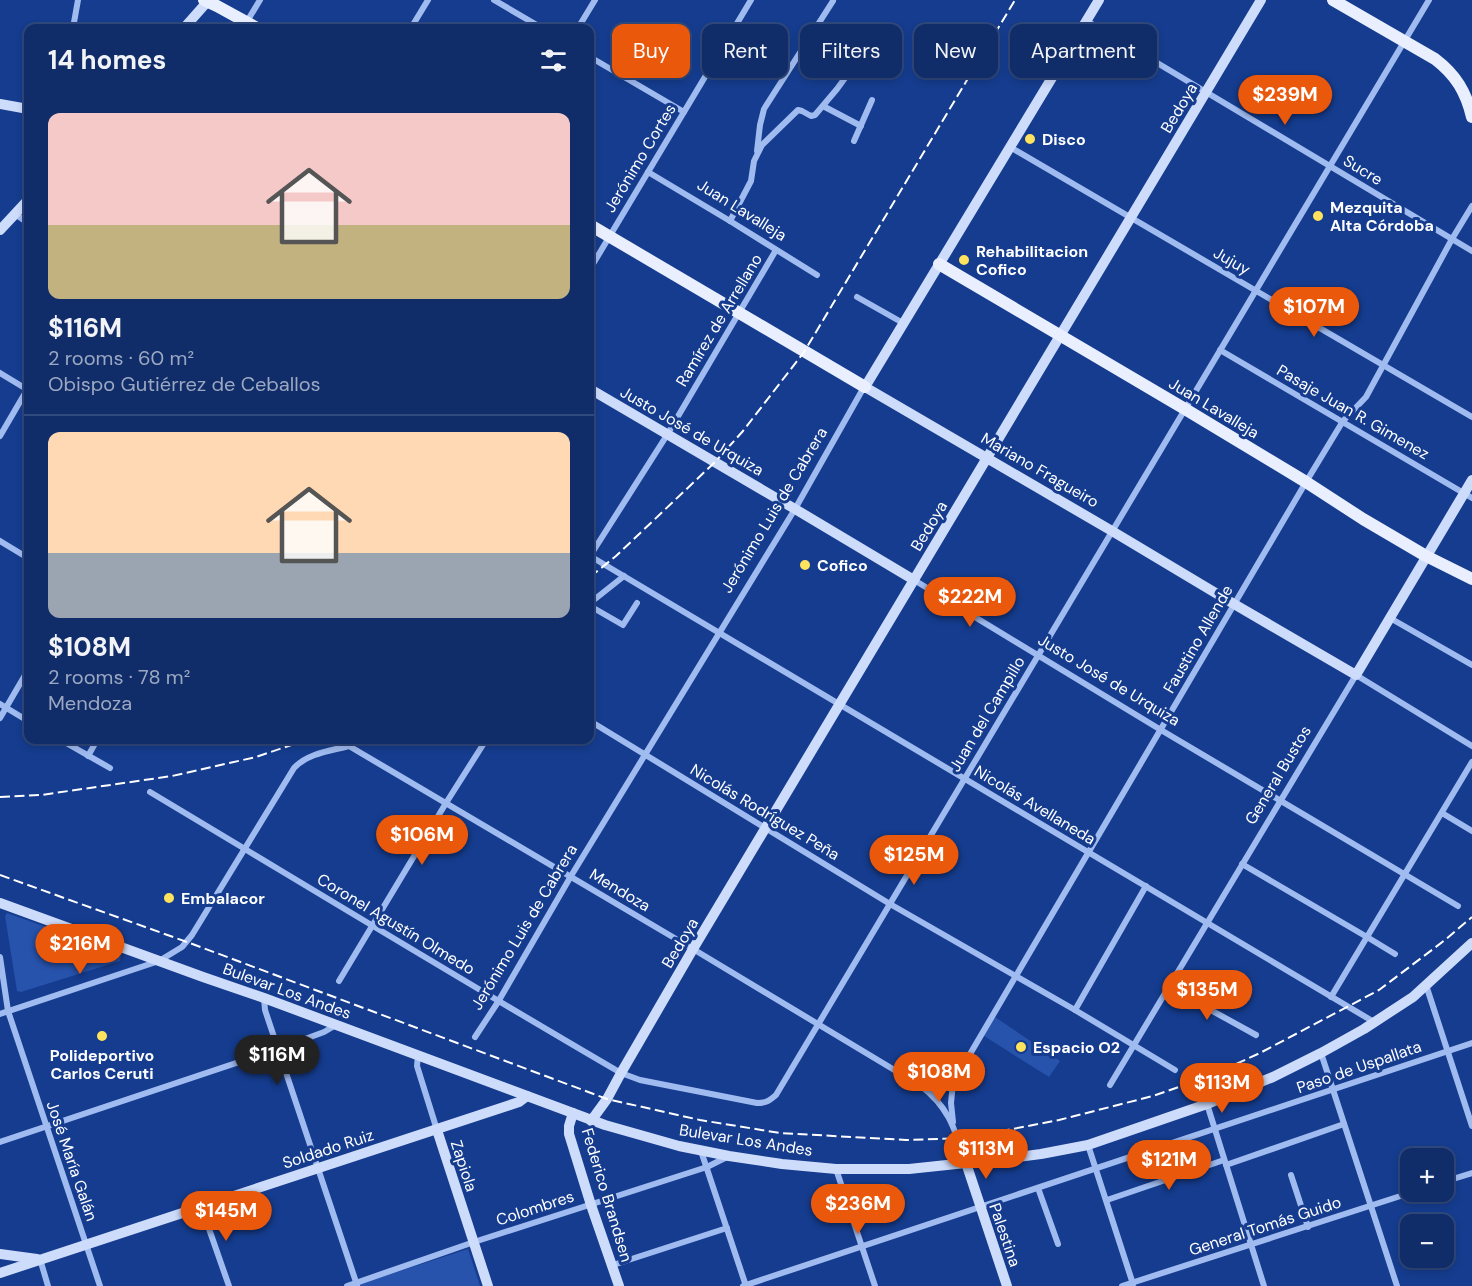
<!DOCTYPE html>
<html lang="en">
<head>
<meta charset="utf-8">
<style>
	body { margin:0; font-family:"DM Sans",sans-serif; background:#1e3972; color:#f1f3f6; height:100vh; display:flex; flex-direction:column; font-size:22px; white-space:nowrap }
	* { box-sizing:border-box; margin:0 }
	p { font-size:20px; color:#9ca8c1 }
	.icon { flex:none; width:33px; height:33px; fill:none; stroke:currentColor; stroke-width:2; stroke-linecap:round; stroke-linejoin:round }
	.map { position:relative; flex:1; overflow:hidden }
	.panel { position:absolute; left:24px; top:24px; width:570px; height:720px; display:flex; flex-direction:column; background:#102d6a; border-radius:12px; box-shadow:0 3px 9px #0003,0 0 0 2px #30497e }
	.panel>* { flex:none }
	.guide { position:absolute; left:612px; top:24px; width:570px; height:54px; display:flex; gap:12px }
	.controls { position:absolute; left:1400px; top:1148px; display:grid; gap:12px }
	.controls a { display:grid; place-items:center; width:54px; height:54px; border-radius:12px; background:#102d6a; box-shadow:0 3px 9px #0003,0 0 0 2px #30497e; font-size:30px }
	.price { position:absolute; translate:-50% -51px; padding:0 14px; border-radius:21px; background:#ea580c; color:#fff; font-size:20px; line-height:39px; filter:drop-shadow(0 2px 3px #0008) }
	.price::after { content:''; position:absolute; left:50%; top:36px; width:18px; height:14px; margin-left:-9px; background:inherit; clip-path:polygon(0 0,100% 0,50% 100%) }
	.price.on { background:#222; color:#fff }
	ul { padding:0; list-style:none }
	li { display:grid; align-content:center; gap:12px; height:318px; padding:0 24px }
	li+li { border-top:2px solid #30497e }
	li span { display:grid; place-items:center; height:186px; border-radius:12px; color:#555 }
	li>.icon { margin-inline-start:auto }
	span .icon { width:108px; height:108px; fill:#fffc; stroke-width:1 }
	li b { font-size:26px }
	h2 { display:flex; justify-content:space-between; align-items:center; height:72px; padding:0 24px; font-size:26px }
	.tag { padding:0 21px; border-radius:12px; background:#102d6a; box-shadow:0 3px 9px #0003,0 0 0 2px #30497e; font-size:21px; line-height:54px }
	.tag.on { background:#ea580c; color:#fff }
	.map>svg:first-child { display:block }
</style>
</head>
<body>
<div class="map">
<svg width="1472" height="1286" viewBox="0 0 1472 1286">
	<rect width="100%" height="100%" fill="#153c8e"/>
	<!-- green -->
	<g fill="#2753ad">
		<polygon points="7,913 118,953 121,955 120,961 21,992 17,991 5,916"/>
		<polygon points="992,1015 1060,1061 1049,1077 981,1034"/>
		<polygon points="468,1249 480,1286 360,1286 360,1284"/>
	</g>
	<g fill="none" stroke-linecap="round" stroke-linejoin="round">
		<!-- street -->
		<g stroke="#a0bbf0" stroke-width="6">
			<polyline points="494,0 542,28"/>
			<polyline points="1087,21 1472,251"/>
			<polyline points="73,28 78,0"/>
			<polyline points="243,28 260,0"/>
			<polyline points="411,28 428,0"/>
			<polyline points="578,28 595,0"/>
			<polyline points="590,57 684,112"/>
			<polyline points="823,106 861,126"/>
			<polyline points="854,141 872,100"/>
			<polyline points="1010,147 1472,417"/>
			<polyline points="757,151 760,125 764,109 833,1"/>
			<polyline points="648,172 730,221 817,275"/>
			<polyline points="15,214 28,223"/>
			<polyline points="730,221 751,181 754,161 762,145 798,110 802,111 811,116 815,115 837,89 853,67"/>
			<polyline points="776,250 667,435 590,556 1374,1022"/>
			<polyline points="590,269 751,0"/>
			<polyline points="857,297 903,323"/>
			<polyline points="1220,350 1472,498"/>
			<polyline points="0,373 28,390"/>
			<polyline points="0,436 28,388"/>
			<polyline points="0,541 28,558"/>
			<polyline points="914,580 1161,730 1458,906"/>
			<polyline points="590,603 624,576"/>
			<polyline points="590,606 623,625 637,603"/>
			<polyline points="1390,618 1472,665"/>
			<polyline points="0,704 28,721"/>
			<polyline points="0,718 28,670"/>
			<polyline points="590,721 890,904 1075,1010 1175,1070"/>
			<polyline points="61,740 110,768"/>
			<polyline points="88,756 97,740"/>
			<path d="M150,792C307,886 463,981 621,1073L640,1080L757,1103C766,1103 769,1101 776,1095L1429,0"/>
			<polyline points="1442,813 1472,831"/>
			<polyline points="1242,864 1367,937 1395,954"/>
			<polyline points="0,957 8,1011 100,1286"/>
			<polyline points="339,981 446,803 486,740"/>
			<polyline points="1426,985 1472,1126"/>
			<polyline points="1169,987 1256,1035"/>
			<polyline points="1331,997 1472,762"/>
			<polyline points="264,998 265,1010 357,1285"/>
			<polyline points="1075,1010 1146,886"/>
			<path d="M0,1014L159,961L182,947L192,935L294,768C308,753 330,751 349,746L693,949L921,1086C949,1107 955,1130 966,1163"/>
			<polyline points="475,1037 498,1002 571,876 795,509 864,387"/>
			<polyline points="1321,1053 1397,1286"/>
			<polyline points="418,1055 417,1066 437,1130"/>
			<polyline points="1110,1085 1356,675 1472,746"/>
			<polyline points="927,1088 938,1091 953,1083"/>
			<polyline points="1207,1104 1264,1286"/>
			<polyline points="953,1122 951,1103 953,1083 1306,482 1343,421 1366,397 1452,239 1472,206"/>
			<polyline points="0,1142 278,1049 324,1032 336,1025"/>
			<polyline points="1088,1145 1133,1284"/>
			<polyline points="701,1151 746,1286"/>
			<polyline points="1226,1165 1344,1124"/>
			<polyline points="836,1169 875,1286"/>
			<polyline points="1291,1175 1308,1227"/>
			<polyline points="1443,1182 1472,1173"/>
			<polyline points="1038,1188 1058,1244"/>
			<polyline points="1107,1200 1224,1160"/>
			<polyline points="201,1206 229,1286"/>
			<polyline points="40,1259 48,1286"/>
			<polyline points="613,1265 727,1228"/>
			<polyline points="347,1286 474,1242 707,1167 727,1157"/>
			<polyline points="743,1286 1472,1043"/>
			<polyline points="1122,1286 1416,1191"/>
		</g>
		<!-- secondary -->
		<g stroke="#cedcfb" stroke-width="10">
			<polyline points="1099,0 865,387 1112,531 1234,604 1356,675 1472,480"/>
			<polyline points="184,28 208,1"/>
			<polyline points="0,104 28,109"/>
			<polyline points="0,230 28,200"/>
			<polyline points="590,389 795,509 914,580"/>
			<polyline points="0,903 203,977 264,998 605,1125 679,1146 729,1156 782,1164 836,1169 909,1169 994,1160 1041,1154 1088,1145 1207,1104 1273,1077 1321,1053 1364,1029 1413,997 1472,943"/>
			<polyline points="573,1113 569,1126 569,1134 591,1205 619,1286"/>
			<polyline points="591,1121 607,1099 621,1073 693,949 1261,0"/>
			<polyline points="437,1130 488,1286"/>
			<polyline points="966,1163 1007,1286"/>
			<polyline points="0,1254 37,1259"/>
			<polyline points="0,1273 519,1102 527,1096"/>
		</g>
		<!-- primary -->
		<g stroke="#e9efff" stroke-width="12">
			<polyline points="204,0 217,6 257,28"/>
			<path d="M1333,0L1435,59C1456,75 1466,92 1472,117"/>
			<polyline points="590,225 865,387"/>
			<polyline points="939,264 1185,409 1306,482 1363,519 1426,556 1472,579"/>
		</g>
		<!-- rail -->
		<g stroke="#fff" stroke-width="2" stroke-dasharray="10 4.5" stroke-linecap="butt">
			<polyline points="590,577 616,556 715,462 743,431 804,352 1015,0"/>
			<polyline points="0,797 41,795 172,776 256,757 306,740"/>
			<polyline points="0,875 187,942 607,1099 700,1120 780,1133 906,1140 966,1138 1059,1120 1153,1096 1210,1076 1260,1053 1379,990 1445,940 1472,917"/>
		</g>
	</g>
	<!-- markers -->
	<g fill="#ffe35f" stroke="#153c8e" stroke-width="2">
		<circle cx="1030" cy="139" r="6"/>
		<circle cx="1318" cy="216" r="6"/>
		<circle cx="964" cy="260" r="6"/>
		<circle cx="805" cy="565" r="6"/>
		<circle cx="169" cy="898" r="6"/>
		<circle cx="102" cy="1036" r="6"/>
		<circle cx="1021" cy="1047" r="6"/>
	</g>
	<g text-anchor="middle" dominant-baseline="central" stroke-width="6" stroke-linejoin="round" paint-order="stroke">
		<!-- street labels -->
		<g font-size="16" fill="#fff" stroke="#153c8e">
			<text transform="translate(1179 108) rotate(-59)">Bedoya</text>
			<text transform="translate(640 158) rotate(-59)">Jerónimo Cortes</text>
			<text transform="translate(1363 170) rotate(31)">Sucre</text>
			<text transform="translate(742 210) rotate(32)">Juan Lavalleja</text>
			<text transform="translate(1232 261) rotate(30)">Jujuy</text>
			<text transform="translate(719 320) rotate(-59)">Ramírez de Arrellano</text>
			<text transform="translate(1214 408) rotate(31)">Juan Lavalleja</text>
			<text transform="translate(1353 412) rotate(30)">Pasaje Juan R. Gimenez</text>
			<text transform="translate(692 431) rotate(30)">Justo José de Urquiza</text>
			<text transform="translate(1040 470) rotate(30)">Mariano Fragueiro</text>
			<text transform="translate(774 510) rotate(-59)">Jerónimo Luis de Cabrera</text>
			<text transform="translate(929 526) rotate(-59)">Bedoya</text>
			<text transform="translate(1198 639) rotate(-60)">Faustino Allende</text>
			<text transform="translate(1109 680) rotate(31)">Justo José de Urquiza</text>
			<text transform="translate(987 714) rotate(-59)">Juan del Campillo</text>
			<text transform="translate(1278 775) rotate(-59)">General Bustos</text>
			<text transform="translate(1035 805) rotate(31)">Nicolás Avellaneda</text>
			<text transform="translate(765 812) rotate(31)">Nicolás Rodríguez Peña</text>
			<text transform="translate(620 890) rotate(31)">Mendoza</text>
			<text transform="translate(396 924) rotate(31)">Coronel Agustín Olmedo</text>
			<text transform="translate(524 927) rotate(-59)">Jerónimo Luis de Cabrera</text>
			<text transform="translate(680 943) rotate(-59)">Bedoya</text>
			<text transform="translate(287 991) rotate(20)">Bulevar Los Andes</text>
			<text transform="translate(1359 1067) rotate(-19)">Paso de Uspallata</text>
			<text transform="translate(746 1140) rotate(9)">Bulevar Los Andes</text>
			<text transform="translate(328 1149) rotate(-18)">Soldado Ruiz</text>
			<text transform="translate(72 1161) rotate(71)">José María Galán</text>
			<text transform="translate(464 1166) rotate(72)">Zapiola</text>
			<text transform="translate(607 1195) rotate(73)">Federico Brandsen</text>
			<text transform="translate(535 1208) rotate(-18)">Colombres</text>
			<text transform="translate(1265 1226) rotate(-18)">General Tomás Guido</text>
			<text transform="translate(1005 1235) rotate(71)">Palestina</text>
		</g>
		<!-- poi labels -->
		<g font-size="16" font-weight="bold" fill="#fff" stroke="#153c8e" text-anchor="start">
			<text x="1042" y="139">Disco</text>
			<text x="1330" y="207">Mezquita<tspan x="1330" dy="18">Alta Córdoba</tspan></text>
			<text x="976" y="251">Rehabilitacion<tspan x="976" dy="18">Cofico</tspan></text>
			<text x="817" y="565">Cofico</text>
			<text x="181" y="898">Embalacor</text>
			<text x="1033" y="1047">Espacio O2</text>
			<text x="102" y="1055" text-anchor="middle">Polideportivo<tspan x="102" dy="18">Carlos Ceruti</tspan></text>
		</g>
	</g>
</svg>
<div class="controls">
<a>+</a>
<a>−</a>
</div>
<b class="price" style="left:1285px;top:126px">$239M</b>
<b class="price" style="left:1314px;top:338px">$107M</b>
<b class="price" style="left:970px;top:628px">$222M</b>
<b class="price" style="left:422px;top:866px">$106M</b>
<b class="price" style="left:914px;top:886px">$125M</b>
<b class="price" style="left:80px;top:975px">$216M</b>
<b class="price" style="left:1207px;top:1021px">$135M</b>
<b class="price on" style="left:277px;top:1086px">$116M</b>
<b class="price" style="left:939px;top:1103px">$108M</b>
<b class="price" style="left:1222px;top:1114px">$113M</b>
<b class="price" style="left:986px;top:1180px">$113M</b>
<b class="price" style="left:1169px;top:1191px">$121M</b>
<b class="price" style="left:858px;top:1235px">$236M</b>
<b class="price" style="left:226px;top:1242px">$145M</b>
<div class="guide">
<a class="tag on">Buy</a>
<a class="tag">Rent</a>
<a class="tag">Filters</a>
<a class="tag">New</a>
<a class="tag">Apartment</a>
</div>
<section class="panel">
<h2>14 homes<svg class="icon" aria-label="filters" viewBox="0 0 24 24"><path d="M4 7h16M4 17h16"/><circle cx="9" cy="7" r="2"/><circle cx="15" cy="17" r="2"/></svg></h2>
<ul>
<li><span style="background:linear-gradient(#f6c9c9 60%,#c2b280 0)"><svg class="icon" aria-label="home" viewBox="0 0 24 24"><path d="M3 11l9-7 9 7M6 9v11h12V9"/></svg></span><div><b>$116M</b><p>2 rooms · 60 m²</p><p>Obispo Gutiérrez de Ceballos</p></div></li>
<li><span style="background:linear-gradient(#ffd9b3 65%,#9aa5b1 0)"><svg class="icon" aria-label="home" viewBox="0 0 24 24"><path d="M3 11l9-7 9 7M6 9v11h12V9"/></svg></span><div><b>$108M</b><p>2 rooms · 78 m²</p><p>Mendoza</p></div></li>
</ul>
</section>
</div>
</body>
</html>
